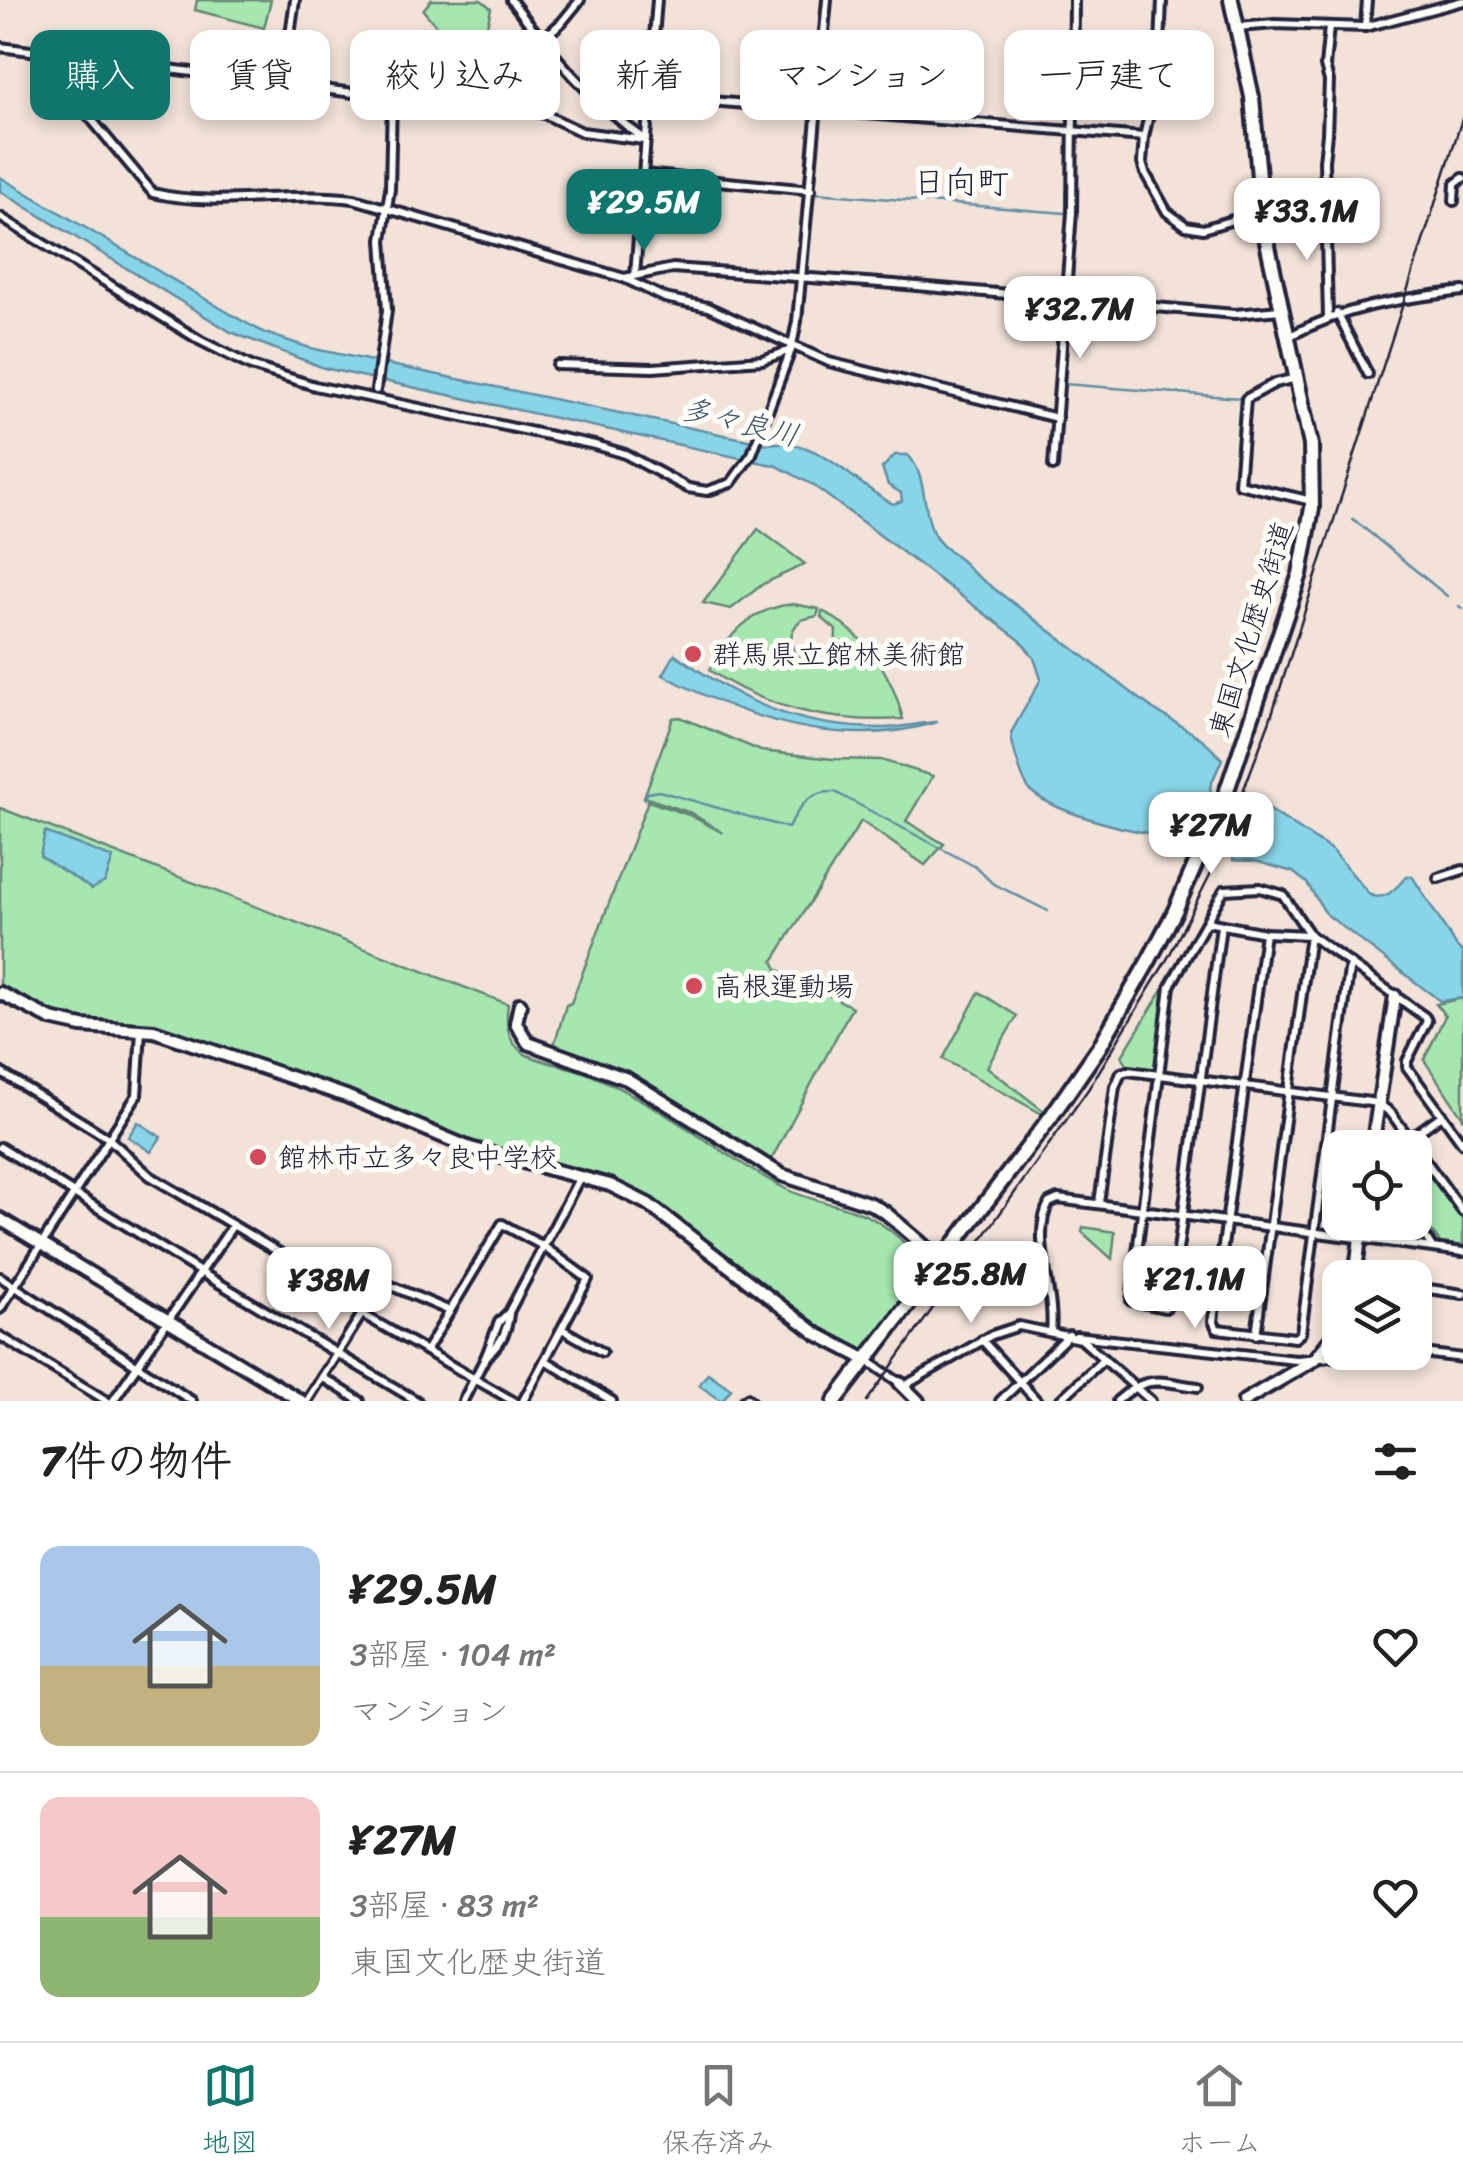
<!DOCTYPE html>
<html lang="ja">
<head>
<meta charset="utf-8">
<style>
	body { margin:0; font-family:Sriracha,"Klee One",sans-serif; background:#f6f6f6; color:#222; height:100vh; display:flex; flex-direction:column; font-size:38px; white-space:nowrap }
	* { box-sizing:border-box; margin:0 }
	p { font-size:32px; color:#767676 }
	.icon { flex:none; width:55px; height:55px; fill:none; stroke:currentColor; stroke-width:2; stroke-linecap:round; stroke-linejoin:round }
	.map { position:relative; height:1401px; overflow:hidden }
	.sheet { display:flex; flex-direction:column; background:#fff; flex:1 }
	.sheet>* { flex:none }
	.hud { position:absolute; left:30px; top:30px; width:1405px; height:90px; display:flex; gap:20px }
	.controls { position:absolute; left:1322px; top:1130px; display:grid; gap:20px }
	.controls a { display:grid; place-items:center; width:110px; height:110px; border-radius:20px; background:#fff; box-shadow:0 5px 15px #0003; font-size:50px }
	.price { position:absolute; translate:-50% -85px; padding:0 22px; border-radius:20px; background:#fff; color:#222; font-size:32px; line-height:65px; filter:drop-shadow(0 2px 5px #0008) }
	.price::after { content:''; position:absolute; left:50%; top:60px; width:30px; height:22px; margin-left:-15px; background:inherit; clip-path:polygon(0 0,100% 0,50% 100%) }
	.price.active { background:#0f766e; color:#fff }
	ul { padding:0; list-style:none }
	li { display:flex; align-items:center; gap:30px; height:250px; padding:0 40px }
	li+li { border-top:2px solid #e0e0e0 }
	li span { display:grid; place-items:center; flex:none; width:280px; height:200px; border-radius:20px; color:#555 }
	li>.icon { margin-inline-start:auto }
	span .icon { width:120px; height:120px; fill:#fffc; stroke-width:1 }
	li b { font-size:42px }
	h2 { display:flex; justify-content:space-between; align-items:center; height:120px; padding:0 40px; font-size:42px }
	.pill { padding:0 35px; border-radius:20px; background:#fff; box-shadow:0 5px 15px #0003; font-size:35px; line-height:90px }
	.pill.active { background:#0f766e; color:#fff }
	.tabs { display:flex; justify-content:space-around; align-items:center; height:140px; border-top:2px solid #e0e0e0; background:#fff; font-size:28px; color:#767676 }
	.tabs a { display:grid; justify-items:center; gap:5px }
	.tabs .active { color:#0f766e }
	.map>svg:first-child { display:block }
</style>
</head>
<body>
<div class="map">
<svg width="1463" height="1401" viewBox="0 0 1463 1401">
	<rect width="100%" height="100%" fill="#f2e2d8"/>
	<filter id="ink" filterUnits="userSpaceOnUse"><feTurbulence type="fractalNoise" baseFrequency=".01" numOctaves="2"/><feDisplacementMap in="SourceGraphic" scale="20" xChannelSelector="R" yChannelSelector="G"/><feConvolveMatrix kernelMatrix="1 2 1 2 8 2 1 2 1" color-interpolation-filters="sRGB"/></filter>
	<g filter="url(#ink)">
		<!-- green -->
		<g fill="#a6e7b0" stroke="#648476" stroke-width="2.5">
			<polygon points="197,0 271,0 264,28 195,10"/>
			<polygon points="431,0 481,0 491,8 481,53 453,53 446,38 423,10"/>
			<polygon points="758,529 805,564 763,584 731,609 703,603"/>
			<path d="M793,604L819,609L817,616L801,620C789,630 788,644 798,657L818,663L835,651L836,630L821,617L822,611L828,614C868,638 892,674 903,719C834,723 768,710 709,670C728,635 751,608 793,604Z"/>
			<polygon points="680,717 761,751 833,759 881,760 933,776 906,821 944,844 925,865 861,821 773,961 777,969 852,1007 769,1164 674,1101 610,1067 553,1049 566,1005 571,1003 648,801 689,815 723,833 691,813 644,797 673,718"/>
			<path d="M0,808L508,1004C505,1024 507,1042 525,1054C546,1064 570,1066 591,1075C660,1104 718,1153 784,1188C814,1204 849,1203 878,1222C894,1232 919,1253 922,1272L866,1348L859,1350L822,1329L657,1203L624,1185L598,1174L491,1149L365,1097L169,1030C133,1020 93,1029 57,1016C37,1010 18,997 0,986Z"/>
			<polygon points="1165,986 1157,1067 1152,1070 1128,1067 1122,1056"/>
			<polygon points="979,992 1017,1016 987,1067 1045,1112 1044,1115 943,1059"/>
			<polygon points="1463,998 1463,1118 1424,1060 1445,1016 1436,1004"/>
			<polygon points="1433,1176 1463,1218 1463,1246 1440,1243 1415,1208 1415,1188"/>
			<polygon points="1369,1223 1412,1223 1421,1238 1371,1235"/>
			<polygon points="1083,1227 1115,1232 1112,1259 1082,1232"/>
		</g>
		<!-- water -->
		<g fill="#89d5e8" stroke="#608da3" stroke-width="2.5">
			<path d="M0,177L239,319L265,333L310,348L767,444C818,435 852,483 893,504L902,501L901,493L888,485L882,468L895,455H908C927,475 922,508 933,533C941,550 963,557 972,572L1152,708L1202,739L1222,759L1210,787L1212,797C1232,808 1237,812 1256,801L1333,851L1370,895C1387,902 1396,887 1407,876H1412L1457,947L1463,952V998L1440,1001L1326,914L1307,883L1293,872L1255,861L1233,860L1236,838L1233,834L1205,821L1199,823L1194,830C1187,831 1179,834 1171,835C1140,836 1053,812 1031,791C1022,783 1012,745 1011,733L1041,679L1034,658L1021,641L813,485L777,466L324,368L231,332L0,191Z"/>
			<path d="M675,654C742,703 798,728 883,728C901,728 918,723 937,722C842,751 746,719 663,675Z"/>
			<polygon points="45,832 113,858 105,882 92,889 40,856"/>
			<polygon points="138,1122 161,1137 151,1152 128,1137"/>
			<polygon points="708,1373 731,1389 722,1401 699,1385"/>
		</g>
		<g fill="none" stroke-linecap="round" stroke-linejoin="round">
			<!-- stream -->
			<g stroke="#608da3" stroke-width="2.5">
				<polyline points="822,103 831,0"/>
				<polyline points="821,116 815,193 1065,213"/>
				<polyline points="1072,293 1076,222"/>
				<polyline points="1071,307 1064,384 1240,398 1234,477"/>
				<polyline points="1243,479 1302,493"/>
				<polyline points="1353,519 1447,596"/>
				<polyline points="1459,606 1463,609"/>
				<path d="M645,799L647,793L659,791L788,828C800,806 808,791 835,792L976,867L992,883L1048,911"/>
			</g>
			<defs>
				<g id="street">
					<path d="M511,0C551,53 591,102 646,140"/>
					<polyline points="1162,0 1159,70 1144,137 1142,163 1145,173 1167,212 1186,226 1203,229 1233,220 1260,217"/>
					<polyline points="1238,27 1275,24 1365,27 1463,1"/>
					<polyline points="1365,27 1367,0"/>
					<polyline points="0,47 392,98 484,79 508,70 562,22 580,0"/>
					<path d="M85,57L76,91L77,102L153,193C220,209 287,190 354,199L624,278L673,268L894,284L1235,314L1280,310"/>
					<polyline points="283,83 295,0"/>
					<polyline points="463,84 484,98 544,114 582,132 644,140"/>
					<polyline points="650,96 1144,137"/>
					<polyline points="643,174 811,190"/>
					<polyline points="1454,201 1455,184 1463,178"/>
					<polyline points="0,217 201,341 251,366 315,386 595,445 625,454 688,488 707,491 731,483 752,454 791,350 797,321 827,0"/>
					<polyline points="635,275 657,0"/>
					<polyline points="624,278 665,298 708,307 829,362 1057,418"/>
					<polyline points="1337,313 1368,374"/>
					<polyline points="1328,316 1324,161 1327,134 1329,81 1325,66 1329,27"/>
					<path d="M1288,337C1346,306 1399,299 1463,291"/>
					<polyline points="557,365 653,368 762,360 791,350"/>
					<polyline points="1297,378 1275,383 1246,399 1239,484 1312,501"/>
					<polyline points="376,390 387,310 382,240 390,189 392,98"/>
					<polyline points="1053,466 1072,212 1074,0"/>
					<polyline points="1438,878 1463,870"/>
					<polyline points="1207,922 1265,933 1310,935 1256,1335"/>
					<polyline points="1221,926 1171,1303 1165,1308 1131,1301 1170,986 1224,890 1260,888 1283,895 1310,935 1425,1017 1427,1021 1407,1061 1407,1067 1463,1144"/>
					<polyline points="1265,933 1213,1321 1217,1329 1295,1338 1301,1333 1349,970 1352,965"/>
					<polyline points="0,1072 108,1138 150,1176 324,1279 331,1278 341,1263 348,1262 382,1282 450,1311"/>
					<polyline points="1410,1138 1442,1115"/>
					<polyline points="0,1147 202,1273 417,1401"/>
					<polyline points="1099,1203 1115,1087 1121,1073 1128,1071 1378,1103 1391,1113 1463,1212"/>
					<polyline points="1415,1220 1432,1247"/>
					<polyline points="0,1277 192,1401"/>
					<polyline points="1415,1287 1463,1294"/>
					<polyline points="0,1309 137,1095 141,1030"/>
					<polyline points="362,1314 513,1401"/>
					<polyline points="562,1329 602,1352"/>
					<path d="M1051,1331C1056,1293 1030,1238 1049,1203L1058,1199L1463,1252"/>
					<polyline points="0,1336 107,1401"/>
					<polyline points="1076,1336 1296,1360 1394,1352"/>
					<polyline points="982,1340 1037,1401"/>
					<polyline points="426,1351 502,1224 543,1246 588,1279 523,1401"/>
					<polyline points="1415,1352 1463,1358"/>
					<path d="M485,1358C500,1344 507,1334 509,1314"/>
					<polyline points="545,1360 612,1401"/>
					<polyline points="868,1361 900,1383"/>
					<polyline points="322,1377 360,1401"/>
					<polyline points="904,1386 992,1335 1019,1326 1081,1339 1151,1401"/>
					<polyline points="113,1401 233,1225"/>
					<polyline points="307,1401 382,1282"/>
					<polyline points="463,1401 485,1358 499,1322 509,1312 580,1177"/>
					<polyline points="743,1401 747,1398 751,1401"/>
					<polyline points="1000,1401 1069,1335"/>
					<polyline points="1059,1401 1104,1359"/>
					<path d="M1117,1401C1148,1373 1159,1382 1198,1387"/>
				</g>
				<g id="secondary">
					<polyline points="0,993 51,1019 82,1026 154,1031 346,1096 470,1148 610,1185 648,1204 817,1334 867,1360"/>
					<polyline points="520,1004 516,1023 528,1043 627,1079 782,1175 871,1204 886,1213 942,1261"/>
					<polyline points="1372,1148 1395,996"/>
					<polyline points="0,1219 301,1401"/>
					<polyline points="1355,1278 1362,1222"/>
					<polyline points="900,1383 918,1401"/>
					<polyline points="1244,1401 1314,1360 1340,1327"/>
				</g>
				<polyline id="highway" points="835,1401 1050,1118 1100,1046 1149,960 1174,913 1224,799 1300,574 1312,508 1311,445 1263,223 1252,97 1231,0"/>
			</defs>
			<!-- street casing -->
			<use href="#street" stroke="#22223b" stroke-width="14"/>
			<!-- secondary casing -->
			<use href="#secondary" stroke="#22223b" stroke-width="18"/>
			<!-- highway casing -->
			<use href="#highway" stroke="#22223b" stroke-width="20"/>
			<!-- street -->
			<use href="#street" stroke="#fdfcf7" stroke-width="6"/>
			<!-- secondary -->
			<use href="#secondary" stroke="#fdfcf7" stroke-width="10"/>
			<!-- highway -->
			<use href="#highway" stroke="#fdfcf7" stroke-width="12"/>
			<!-- rail -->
			<polyline stroke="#22223b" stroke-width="2.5" points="867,1401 1089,1088 1169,956 1216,863 1270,720 1463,116"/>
		</g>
	</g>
	<!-- markers -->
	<g fill="#d1495b" stroke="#fdfcf7" stroke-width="4">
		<circle cx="693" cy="654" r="10"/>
		<circle cx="694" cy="986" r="10"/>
		<circle cx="258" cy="1157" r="10"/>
	</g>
	<g text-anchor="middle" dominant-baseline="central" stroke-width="10" stroke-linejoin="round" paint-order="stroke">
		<!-- street labels -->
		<g font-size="28" fill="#22223b" stroke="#fdfcf7">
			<text transform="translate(1251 629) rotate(-73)">東国文化歴史街道</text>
		</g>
		<!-- poi labels -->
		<g font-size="28" fill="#22223b" stroke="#fdfcf7" text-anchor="start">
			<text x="713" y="654">群馬県立館林美術館</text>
			<text x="714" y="986">高根運動場</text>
			<text x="278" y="1157">館林市立多々良中学校</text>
		</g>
		<!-- water labels -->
		<g font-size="30" font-style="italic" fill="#41586f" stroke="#fdfcf7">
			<text transform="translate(740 422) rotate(14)">多々良川</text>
		</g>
		<!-- quarter labels -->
		<g font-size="32" fill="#22223b" stroke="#fdfcf7">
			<text x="961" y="182">日向町</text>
		</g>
	</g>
</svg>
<div class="controls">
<a><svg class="icon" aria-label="locate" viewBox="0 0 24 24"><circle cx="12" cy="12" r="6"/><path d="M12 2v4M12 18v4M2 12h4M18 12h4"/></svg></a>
<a><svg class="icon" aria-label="layers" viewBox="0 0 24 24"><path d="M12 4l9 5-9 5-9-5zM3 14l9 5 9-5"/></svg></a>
</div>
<b class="price active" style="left:644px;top:254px">¥29.5M</b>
<b class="price" style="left:1307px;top:263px">¥33.1M</b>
<b class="price" style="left:1080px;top:361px">¥32.7M</b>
<b class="price" style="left:1211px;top:877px">¥27M</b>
<b class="price" style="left:971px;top:1326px">¥25.8M</b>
<b class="price" style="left:1195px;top:1331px">¥21.1M</b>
<b class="price" style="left:329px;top:1332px">¥38M</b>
<div class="hud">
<a class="pill active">購入</a>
<a class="pill">賃貸</a>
<a class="pill">絞り込み</a>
<a class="pill">新着</a>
<a class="pill">マンション</a>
<a class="pill">一戸建て</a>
</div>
</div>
<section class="sheet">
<h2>7件の物件<svg class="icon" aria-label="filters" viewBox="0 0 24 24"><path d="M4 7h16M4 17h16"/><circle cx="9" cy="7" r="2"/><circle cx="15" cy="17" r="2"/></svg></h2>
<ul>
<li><span style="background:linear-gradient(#a9c7e8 60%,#c2b280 0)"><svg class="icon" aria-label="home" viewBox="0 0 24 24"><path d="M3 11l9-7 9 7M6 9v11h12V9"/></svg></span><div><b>¥29.5M</b><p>3部屋 · 104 m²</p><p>マンション</p></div><svg class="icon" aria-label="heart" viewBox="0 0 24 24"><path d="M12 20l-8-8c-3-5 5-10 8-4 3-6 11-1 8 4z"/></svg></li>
<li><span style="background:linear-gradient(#f6c9c9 60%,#8fb573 0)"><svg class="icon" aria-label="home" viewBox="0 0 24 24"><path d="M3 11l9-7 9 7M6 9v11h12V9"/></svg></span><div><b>¥27M</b><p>3部屋 · 83 m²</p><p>東国文化歴史街道</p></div><svg class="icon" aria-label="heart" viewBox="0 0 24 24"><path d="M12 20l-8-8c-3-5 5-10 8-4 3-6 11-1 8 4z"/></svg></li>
</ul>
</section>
<nav class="tabs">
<a class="active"><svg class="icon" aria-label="map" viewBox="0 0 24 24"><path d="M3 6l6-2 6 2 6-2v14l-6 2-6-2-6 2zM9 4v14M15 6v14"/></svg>地図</a>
<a><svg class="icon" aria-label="saved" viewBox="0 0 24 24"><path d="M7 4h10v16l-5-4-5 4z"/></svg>保存済み</a>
<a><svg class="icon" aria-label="home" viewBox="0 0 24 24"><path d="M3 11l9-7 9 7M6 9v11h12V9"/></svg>ホーム</a>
</nav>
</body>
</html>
